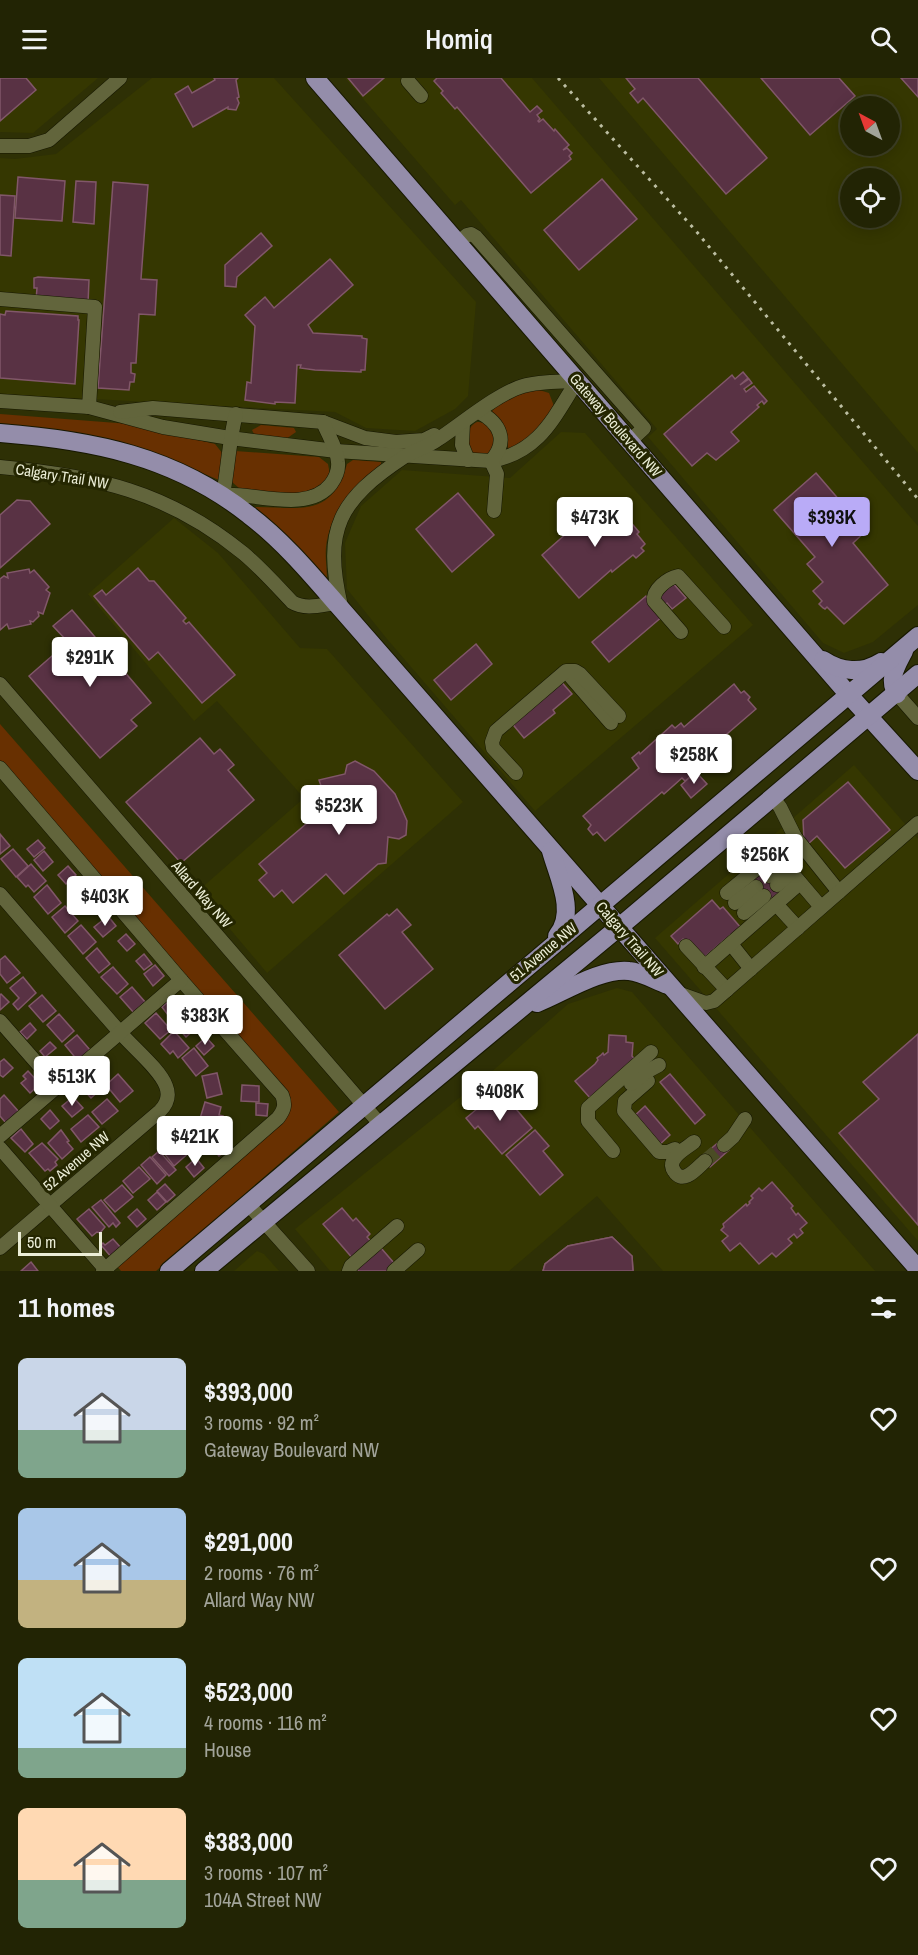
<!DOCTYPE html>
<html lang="en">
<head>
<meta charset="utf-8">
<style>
	body { margin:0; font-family:"Archivo Narrow",sans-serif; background:#2a2c0e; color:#f1f3f6; height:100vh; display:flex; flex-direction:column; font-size:22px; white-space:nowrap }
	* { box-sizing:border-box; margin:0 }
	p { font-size:20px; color:#a2a49a }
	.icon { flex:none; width:33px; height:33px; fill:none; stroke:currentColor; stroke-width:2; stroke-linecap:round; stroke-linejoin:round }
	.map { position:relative; height:1193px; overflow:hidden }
	.side { display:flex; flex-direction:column; background:#222404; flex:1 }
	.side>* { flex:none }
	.needle { width:39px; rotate:319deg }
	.controls { position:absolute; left:840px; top:18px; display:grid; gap:12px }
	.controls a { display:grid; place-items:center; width:60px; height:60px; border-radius:50%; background:#222404; box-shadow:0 3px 15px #0003,0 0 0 2px #3f4126; font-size:30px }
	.scale { position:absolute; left:18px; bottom:15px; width:84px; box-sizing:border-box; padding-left:6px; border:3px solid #ebedd6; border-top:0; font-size:16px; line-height:21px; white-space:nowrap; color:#ebedd6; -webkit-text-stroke:4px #242600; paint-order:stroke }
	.price { position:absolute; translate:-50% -51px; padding:0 14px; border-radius:6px; background:#fff; color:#222; font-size:20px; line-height:39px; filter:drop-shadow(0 2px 3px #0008) }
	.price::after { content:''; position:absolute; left:50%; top:36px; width:18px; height:14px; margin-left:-9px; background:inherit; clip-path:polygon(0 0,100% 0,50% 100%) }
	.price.selected { background:#b9abf7; color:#111 }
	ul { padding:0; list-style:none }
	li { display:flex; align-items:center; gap:18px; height:150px; padding:0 18px }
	li span { display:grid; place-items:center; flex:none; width:168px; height:120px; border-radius:9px; color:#555 }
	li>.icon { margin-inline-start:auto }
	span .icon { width:72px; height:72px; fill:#fffc; stroke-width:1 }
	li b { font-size:26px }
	h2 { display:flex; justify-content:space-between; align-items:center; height:72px; padding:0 18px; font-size:26px }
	header { display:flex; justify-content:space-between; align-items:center; height:78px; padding:0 18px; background:#222404; font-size:27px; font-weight:600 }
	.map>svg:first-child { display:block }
</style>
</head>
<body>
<header><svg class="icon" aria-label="menu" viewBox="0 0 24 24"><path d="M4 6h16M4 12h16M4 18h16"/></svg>Homiq<svg class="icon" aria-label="search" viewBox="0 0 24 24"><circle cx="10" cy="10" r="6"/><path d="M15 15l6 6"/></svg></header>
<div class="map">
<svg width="918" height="1193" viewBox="0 0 918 1193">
	<rect width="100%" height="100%" fill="#2e3005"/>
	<!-- built -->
	<g fill="#353701" fill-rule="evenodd">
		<polygon points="0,0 98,0 33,55 0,54"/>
		<polygon points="152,0 274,0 476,224 468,318 455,331 415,353 366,350 335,334 0,316 0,80 15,81 56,76"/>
		<polygon points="345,0 532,0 918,448 918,527 873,564 844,575 823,565 648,359 657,351 461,122 455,127"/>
		<path d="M599,0H918V375ZM850,28H890V68H850ZM850,100H890V140H850Z"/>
		<polygon points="561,354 585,355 753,547 535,733 387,561 347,511 345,465 361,428 402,392 510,400"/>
		<polygon points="174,440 218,475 300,570 327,571 463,724 267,895 198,813 304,720 217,623 194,643 88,516"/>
		<polygon points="854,687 918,761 918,1163 655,860"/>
		<polygon points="617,910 632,914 875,1193 663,1193 597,1118 509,1193 330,1193 295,1151 488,997 568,926"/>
		<polygon points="257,1173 264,1176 279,1193 234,1193"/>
	</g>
	<!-- green -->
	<g fill="#683001">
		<path d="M536,311L549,315L554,328L533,362L508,371L507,364L492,333C503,321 520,315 536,311Z"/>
		<polygon points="0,336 130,346 215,366 223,376 219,402 163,379 0,350"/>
		<path d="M477,344C489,344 492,353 496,363L489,377C485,378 482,379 479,378C461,375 464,350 477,344Z"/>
		<polygon points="261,347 294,350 296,354 286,361 255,358 252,352"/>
		<polygon points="235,373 319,379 328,386 330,397 325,405 305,417 252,414 239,410 232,404"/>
		<path d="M353,382L381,384V387C355,410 330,433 326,469C325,480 327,491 327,502L252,429C296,428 331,443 347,386Z"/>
		<polygon points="0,646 339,1034 156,1193 121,1193 115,1186 285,1040 290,1032 289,1017 0,684"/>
	</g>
	<!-- building -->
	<g fill="#593244" stroke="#815769" stroke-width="1.5" fill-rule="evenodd">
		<polygon points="0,0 26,0 36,12 0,43"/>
		<polygon points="214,0 238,0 236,2 239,19 237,20 239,25 236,32 228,31 228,29 193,49 175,16 188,8 192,15 215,2"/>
		<polygon points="348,0 384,0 363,18"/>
		<polygon points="437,0 501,0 530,34 537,28 542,33 537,37 540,41 538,43 539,44 543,41 554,53 555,51 569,67 563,72 567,70 572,75 569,78 571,81 531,115 457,29 455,31 441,15 443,13 434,3"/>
		<polygon points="626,0 698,0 767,80 726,116 643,20 638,25 630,15 635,11"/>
		<polygon points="761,0 839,0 855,18 810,57"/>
		<polygon points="901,0 918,0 918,19"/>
		<polygon points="18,99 65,103 62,143 15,140"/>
		<polygon points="602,101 637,141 579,192 544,152"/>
		<polygon points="76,103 96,104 94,146 73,144"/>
		<polygon points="113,104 148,107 141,201 157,202 155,237 139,236 136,285 131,285 131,295 135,296 134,304 130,304 129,312 98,310"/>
		<polygon points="0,117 15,118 11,178 0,177"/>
		<polygon points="261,155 272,168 237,199 236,209 225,208 225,187"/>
		<polygon points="330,181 353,207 308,247 313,255 362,258 362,260 367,261 365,292 361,292 361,294 315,292 300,290 301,287 297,287 295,325 275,324 275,326 245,322 247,304 251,305 255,248 245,237 265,219 274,230"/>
		<polygon points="38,199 89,202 88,226 36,222 37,210 34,210 34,200"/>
		<polygon points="6,233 78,238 78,242 79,242 75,306 0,300 0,236 5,237"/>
		<polygon points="743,294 748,300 740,307 749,301 752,305 744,311 746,314 754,308 767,323 764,326 762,323 757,327 759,329 731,354 739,363 716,382 707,375 692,388 664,356 732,297 735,301"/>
		<polygon points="816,395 866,453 853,465 888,507 844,546 827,529 825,531 823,530 819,526 822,523 813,513 823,504 807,486 815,479 774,432"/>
		<polygon points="458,415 494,457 452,494 416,451"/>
		<polygon points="611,421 639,454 637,456 645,466 641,470 644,473 636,480 633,477 612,494 611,492 579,520 542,477 601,425 604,428"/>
		<polygon points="17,422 30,423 50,446 0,490 0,437"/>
		<polygon points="138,490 149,503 154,503 186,540 183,543 186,546 189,544 235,597 202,625 158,574 149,582 94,518 102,512 106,517"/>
		<polygon points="29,491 30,495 34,492 49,509 46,512 50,515 43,536 38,534 39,538 33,544 30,543 31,546 9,551 7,546 0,552 0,501 4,498 8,500 7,495"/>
		<polygon points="672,504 686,520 672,531 667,525 665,527 658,516"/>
		<polygon points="646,518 663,538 609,584 592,564"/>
		<polygon points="72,532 151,625 131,642 137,648 100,680 29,598 68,564 53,548"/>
		<polygon points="476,566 492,586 451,622 434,602"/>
		<polygon points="558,600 572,616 553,632 555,635 524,660 510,643"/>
		<polygon points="734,606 741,615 744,613 750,619 748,622 756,631 706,674 709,677 707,681 688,695 691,698 685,703 682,700 664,716 662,714 605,763 597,754 593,757 588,751 591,747 583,738 639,690 632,680 639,674 640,676 672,647 675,650 681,645 684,649"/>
		<polygon points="200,660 214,676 220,671 234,687 228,692 254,722 181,785 126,724"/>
		<polygon points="355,683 374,693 395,716 407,743 406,757 399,761 388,759 386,785 378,786 344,816 326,796 293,825 282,812 274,819 259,802 267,795 259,786 326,729 322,725 326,722 319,702 345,696 347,687"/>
		<polygon points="696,694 707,706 691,720 681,707"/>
		<polygon points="848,704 890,752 845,790 817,758 808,766 804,762 803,742"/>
		<polygon points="0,756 10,768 0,776"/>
		<polygon points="38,762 45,770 34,779 27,771"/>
		<polygon points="13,771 28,788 16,799 1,781"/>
		<polygon points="44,773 53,784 43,793 34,782"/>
		<polygon points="750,781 753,787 744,792 741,788"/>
		<polygon points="31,786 46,803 34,814 28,807 26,809 17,799"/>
		<polygon points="68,788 76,797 66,806 58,797"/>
		<polygon points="762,790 781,812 768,824 749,801"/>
		<polygon points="47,807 61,825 48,836 34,819"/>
		<polygon points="93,817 101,827 91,835 83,826"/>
		<polygon points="712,822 720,831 723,829 741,850 731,859 730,857 701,882 683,861 678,866 671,858"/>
		<polygon points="65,828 78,843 65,855 52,839"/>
		<polygon points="397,831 411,847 402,854 433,891 385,931 339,877 387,836 389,838"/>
		<polygon points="108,838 116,848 103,859 94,849"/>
		<polygon points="81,847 96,864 83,876 68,858"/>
		<polygon points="126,856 135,866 127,873 118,863"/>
		<polygon points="97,870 110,886 99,895 86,880"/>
		<polygon points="144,876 152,886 144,892 136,883"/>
		<polygon points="5,878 20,895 7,905 0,896 0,882"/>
		<polygon points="155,887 164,898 153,908 144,896"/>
		<polygon points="113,889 128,906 117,916 101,899"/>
		<polygon points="23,899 36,915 18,932 13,926 19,920 10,910"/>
		<polygon points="132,909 146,925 134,935 120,919"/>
		<polygon points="1,916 9,924 0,932 0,917"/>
		<polygon points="42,917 56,933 43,944 29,928"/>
		<polygon points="172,920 179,928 168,937 162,929"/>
		<polygon points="156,935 171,952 160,961 145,945"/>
		<polygon points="59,936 74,953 62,964 47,947"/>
		<polygon points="188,941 196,950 186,959 178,950"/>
		<polygon points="30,945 36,952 27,961 20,954"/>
		<polygon points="174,953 189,970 178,980 173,973 170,976 161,966"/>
		<polygon points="918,956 918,1147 839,1055 879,1021 863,1004"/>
		<polygon points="77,957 90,972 78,983 65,967"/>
		<polygon points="609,957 626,958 626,964 633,965 632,978 636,983 591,1021 575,1003 595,986 598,982 597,980 601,977 603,975 604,977 608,974"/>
		<polygon points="206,959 214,968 204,977 196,968"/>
		<polygon points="50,964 56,970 45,979 40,973"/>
		<polygon points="194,970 208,988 196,998 182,980"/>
		<polygon points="48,980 56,990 49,995 42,986"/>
		<polygon points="4,981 13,990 3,999 0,997 0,984"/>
		<polygon points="28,993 40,1006 30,1015 21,1005 26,1001 23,998"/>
		<polygon points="217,995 222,1016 207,1020 202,998"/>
		<polygon points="118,996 133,1013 120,1024 106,1007"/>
		<polygon points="670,996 705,1037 695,1046 660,1004"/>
		<polygon points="91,1000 101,1011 91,1020 81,1009"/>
		<polygon points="242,1007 259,1008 259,1024 241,1023"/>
		<polygon points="500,1012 532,1050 502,1076 478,1048 475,1051 466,1040"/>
		<polygon points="4,1017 19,1034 6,1045 0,1038 0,1021"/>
		<polygon points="73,1019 83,1030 72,1039 62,1028"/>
		<polygon points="107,1021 118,1033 102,1046 92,1034"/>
		<polygon points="205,1024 221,1029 219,1037 223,1038 221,1043 218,1042 216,1049 199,1044"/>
		<polygon points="256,1025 268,1026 267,1038 256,1037"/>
		<polygon points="645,1028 670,1057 657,1069 632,1040"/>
		<polygon points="50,1032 59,1043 50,1051 41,1041"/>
		<polygon points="88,1037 99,1049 81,1064 71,1051"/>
		<polygon points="21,1051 33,1066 25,1074 11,1060"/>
		<polygon points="204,1051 214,1063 196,1078 186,1066"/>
		<polygon points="61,1052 69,1063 67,1064 73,1071 62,1081 48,1065"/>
		<polygon points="535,1052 549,1068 543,1073 563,1097 540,1117 506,1077"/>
		<polygon points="220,1059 230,1069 219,1078 210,1068"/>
		<polygon points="181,1061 191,1073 174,1088 164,1075"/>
		<polygon points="720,1063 729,1072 710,1089 701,1079"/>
		<polygon points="42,1065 58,1081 55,1084 57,1087 50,1093 48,1091 45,1093 29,1075"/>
		<polygon points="159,1073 176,1092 169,1098 152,1079"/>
		<polygon points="150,1079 166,1097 157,1106 141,1087"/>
		<polygon points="196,1080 204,1090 194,1099 186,1089"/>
		<polygon points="139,1089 150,1101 133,1115 123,1103"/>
		<polygon points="772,1104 793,1128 791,1130 796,1137 798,1135 807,1145 800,1151 803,1155 797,1160 794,1156 788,1161 792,1165 776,1179 772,1175 759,1186 740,1165 730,1173 722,1163 728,1158 721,1152 724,1149 723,1146 746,1126 747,1128 750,1125 749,1124 753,1120 751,1118 759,1110 762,1113"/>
		<polygon points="165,1106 175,1117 167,1124 157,1113"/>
		<polygon points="122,1107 133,1119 115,1134 104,1122"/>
		<polygon points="157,1114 166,1124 157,1132 148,1122"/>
		<polygon points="101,1122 120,1145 116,1149 113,1145 109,1149 92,1129"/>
		<polygon points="342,1130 353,1143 356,1140 370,1156 367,1159 373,1166 354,1182 323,1146"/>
		<polygon points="89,1131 105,1149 100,1155 97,1154 92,1158 77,1141"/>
		<polygon points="137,1131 146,1141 137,1149 128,1139"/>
		<path d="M612,1159L632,1178L633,1193H586V1190L579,1191L580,1193H577L576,1191L573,1193H543L545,1186L568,1168ZM600,1186L601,1191L589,1193V1188Z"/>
		<polygon points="612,1159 632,1178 633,1193 543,1193 545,1186 568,1168"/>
		<polygon points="113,1161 122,1171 112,1180 101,1167 103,1165 105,1167"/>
		<polygon points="381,1170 394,1185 391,1193 359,1193 357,1191"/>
		<polygon points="31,1184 38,1193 21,1193"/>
	</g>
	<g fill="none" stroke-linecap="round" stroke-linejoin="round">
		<!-- minor-tunnel -->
		<polyline stroke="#4a4c24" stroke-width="14" stroke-dasharray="14 7" stroke-linecap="butt" points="705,1083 724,1067"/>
		<defs>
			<g id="minor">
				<polyline points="408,3 421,18"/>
				<polyline points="0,68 29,68 49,62 120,0"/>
				<polyline points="458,165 467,157 471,156 476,159 644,350 630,363"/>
				<polyline points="0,221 95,229 89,329"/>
				<path d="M0,323L89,329L163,349L230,360L336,373L491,383C539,374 553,341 577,303"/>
				<polyline points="120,334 153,330 323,344 365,360 396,364 424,362 434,357"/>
				<path d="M479,334C500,345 509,363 491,383L497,396L494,433"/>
				<path d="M236,336C229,363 228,390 223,417C254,414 308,436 331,406C336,399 339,393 338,384C337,370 328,357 323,344"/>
				<polyline points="463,345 462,367 468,382"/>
				<path d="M0,389C96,398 167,413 243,475C261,490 276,507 292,524C305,532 321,527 336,525"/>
				<path d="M341,528C323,451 339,422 404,379C415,372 427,369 437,362C460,347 498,315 523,308C540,303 559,304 577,303"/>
				<path d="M681,554L654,523C652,512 668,500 678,498L724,549"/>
				<polyline points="571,599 611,645"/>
				<polyline points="0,606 380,1046"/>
				<polyline points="897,616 918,640"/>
				<path d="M0,690L181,902L282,1017C286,1027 284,1032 278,1040L103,1193"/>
				<polyline points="516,695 493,670 492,664 496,653 566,593 575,593 580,596 619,638"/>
				<polyline points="773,720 780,729 795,759 790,780 792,795 821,829"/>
				<polyline points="769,798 790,780"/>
				<polyline points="777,807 792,795"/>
				<polyline points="727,815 795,759 839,814"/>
				<path d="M0,816C39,861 78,907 118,952C130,967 160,991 166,1008C170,1018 167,1026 160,1033L0,1170"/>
				<polyline points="735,825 756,809"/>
				<polyline points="776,826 798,850"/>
				<polyline points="744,835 764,818"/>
				<polyline points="731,866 751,891"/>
				<polyline points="686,868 727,912"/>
				<polyline points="704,889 800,805"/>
				<polyline points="678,915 706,925 714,923 918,745"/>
				<polyline points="0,943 57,1008"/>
				<polyline points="648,1003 625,1023 624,1033 659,1074 668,1074 675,1071"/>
				<polyline points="631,1006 646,994 659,987"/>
				<polyline points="0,1058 181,902"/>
				<path d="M694,1064C688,1069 676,1075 673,1083C671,1087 672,1090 674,1093C683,1108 697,1090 705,1083"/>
				<polyline points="724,1067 733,1059 745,1041"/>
				<polyline points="0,1070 107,1193"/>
				<polyline points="613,1073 588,1043 588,1030 651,974"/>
				<polyline points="248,1126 308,1193"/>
				<polyline points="349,1193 351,1188 397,1148"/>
				<polyline points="394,1193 418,1172"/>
			</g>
			<g id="major">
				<polyline points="315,0 849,617 918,693"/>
				<path d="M0,355C92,362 175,378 249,437C282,462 309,494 336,525L918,1191"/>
				<path d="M823,582C841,594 862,596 881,584"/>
				<path d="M897,616C887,601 897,587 904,573"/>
				<path d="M551,773C558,799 577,834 557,858"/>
				<path d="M537,925C563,915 600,890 629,893C642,894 656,903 668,907"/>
				<polyline points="169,1193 918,558"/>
				<polyline points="204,1193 630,840 918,596"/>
			</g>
		</defs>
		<!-- minor casing -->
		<use href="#minor" stroke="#161700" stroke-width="15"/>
		<!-- major casing -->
		<use href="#major" stroke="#161700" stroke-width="20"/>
		<!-- minor -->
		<use href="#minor" stroke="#62653c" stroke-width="14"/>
		<!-- major -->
		<use href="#major" stroke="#948daa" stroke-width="18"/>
		<!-- rail -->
		<polyline stroke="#bcbea2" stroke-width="3" stroke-dasharray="3 6" stroke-linecap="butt" points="558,0 696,153 918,421"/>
	</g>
	<g text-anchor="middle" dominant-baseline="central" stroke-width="6" stroke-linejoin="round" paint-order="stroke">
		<!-- street labels -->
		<g font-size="15" fill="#ebedd6" stroke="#242600">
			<text transform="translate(616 347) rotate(49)">Gateway Boulevard NW</text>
			<text transform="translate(62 398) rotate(9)">Calgary Trail NW</text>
			<text transform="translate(202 816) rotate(49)">Allard Way NW</text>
			<text transform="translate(630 861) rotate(49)">Calgary Trail NW</text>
			<text transform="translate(543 874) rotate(-40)">51 Avenue NW</text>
			<text transform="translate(76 1083) rotate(-41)">52 Avenue NW</text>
		</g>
	</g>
</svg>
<div class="controls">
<a><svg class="needle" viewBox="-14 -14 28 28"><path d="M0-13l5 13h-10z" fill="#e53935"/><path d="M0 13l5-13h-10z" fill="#a2a49a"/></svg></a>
<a><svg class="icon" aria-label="locate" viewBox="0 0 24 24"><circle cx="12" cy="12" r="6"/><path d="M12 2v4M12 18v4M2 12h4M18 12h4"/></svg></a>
</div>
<div class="scale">50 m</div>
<b class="price" style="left:595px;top:470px">$473K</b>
<b class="price selected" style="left:832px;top:470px">$393K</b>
<b class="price" style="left:90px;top:610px">$291K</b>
<b class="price" style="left:694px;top:707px">$258K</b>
<b class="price" style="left:339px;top:758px">$523K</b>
<b class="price" style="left:765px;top:807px">$256K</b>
<b class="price" style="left:105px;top:849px">$403K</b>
<b class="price" style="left:205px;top:968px">$383K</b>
<b class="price" style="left:72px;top:1029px">$513K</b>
<b class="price" style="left:500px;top:1044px">$408K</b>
<b class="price" style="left:195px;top:1089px">$421K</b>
</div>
<section class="side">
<h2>11 homes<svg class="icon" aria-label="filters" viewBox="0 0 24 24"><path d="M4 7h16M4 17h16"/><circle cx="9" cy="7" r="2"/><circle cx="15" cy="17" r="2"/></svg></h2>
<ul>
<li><span style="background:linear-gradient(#c9d6e8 60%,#7fa58c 0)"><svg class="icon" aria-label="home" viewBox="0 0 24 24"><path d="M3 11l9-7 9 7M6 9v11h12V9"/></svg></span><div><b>$393,000</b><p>3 rooms · 92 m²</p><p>Gateway Boulevard NW</p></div><svg class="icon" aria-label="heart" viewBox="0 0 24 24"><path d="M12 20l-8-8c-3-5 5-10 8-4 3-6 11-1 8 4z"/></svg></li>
<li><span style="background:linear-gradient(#a9c7e8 60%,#c2b280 0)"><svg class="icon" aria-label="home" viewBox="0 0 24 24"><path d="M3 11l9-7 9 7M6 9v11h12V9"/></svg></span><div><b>$291,000</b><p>2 rooms · 76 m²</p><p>Allard Way NW</p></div><svg class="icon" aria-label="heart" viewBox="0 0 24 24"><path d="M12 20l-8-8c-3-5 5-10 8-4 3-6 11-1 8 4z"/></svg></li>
<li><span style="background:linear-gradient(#bfe0f5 75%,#7fa58c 0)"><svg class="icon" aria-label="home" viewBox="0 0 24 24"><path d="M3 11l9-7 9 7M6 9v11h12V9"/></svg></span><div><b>$523,000</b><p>4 rooms · 116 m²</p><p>House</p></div><svg class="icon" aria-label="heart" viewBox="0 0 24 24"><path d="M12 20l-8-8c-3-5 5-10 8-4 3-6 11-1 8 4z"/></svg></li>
<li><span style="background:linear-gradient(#ffd9b3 60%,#7fa58c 0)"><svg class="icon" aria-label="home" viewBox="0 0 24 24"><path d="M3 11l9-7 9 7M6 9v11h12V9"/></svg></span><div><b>$383,000</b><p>3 rooms · 107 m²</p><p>104A Street NW</p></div><svg class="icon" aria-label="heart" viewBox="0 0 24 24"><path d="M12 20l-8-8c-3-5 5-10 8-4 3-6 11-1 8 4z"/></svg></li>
</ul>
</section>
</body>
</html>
